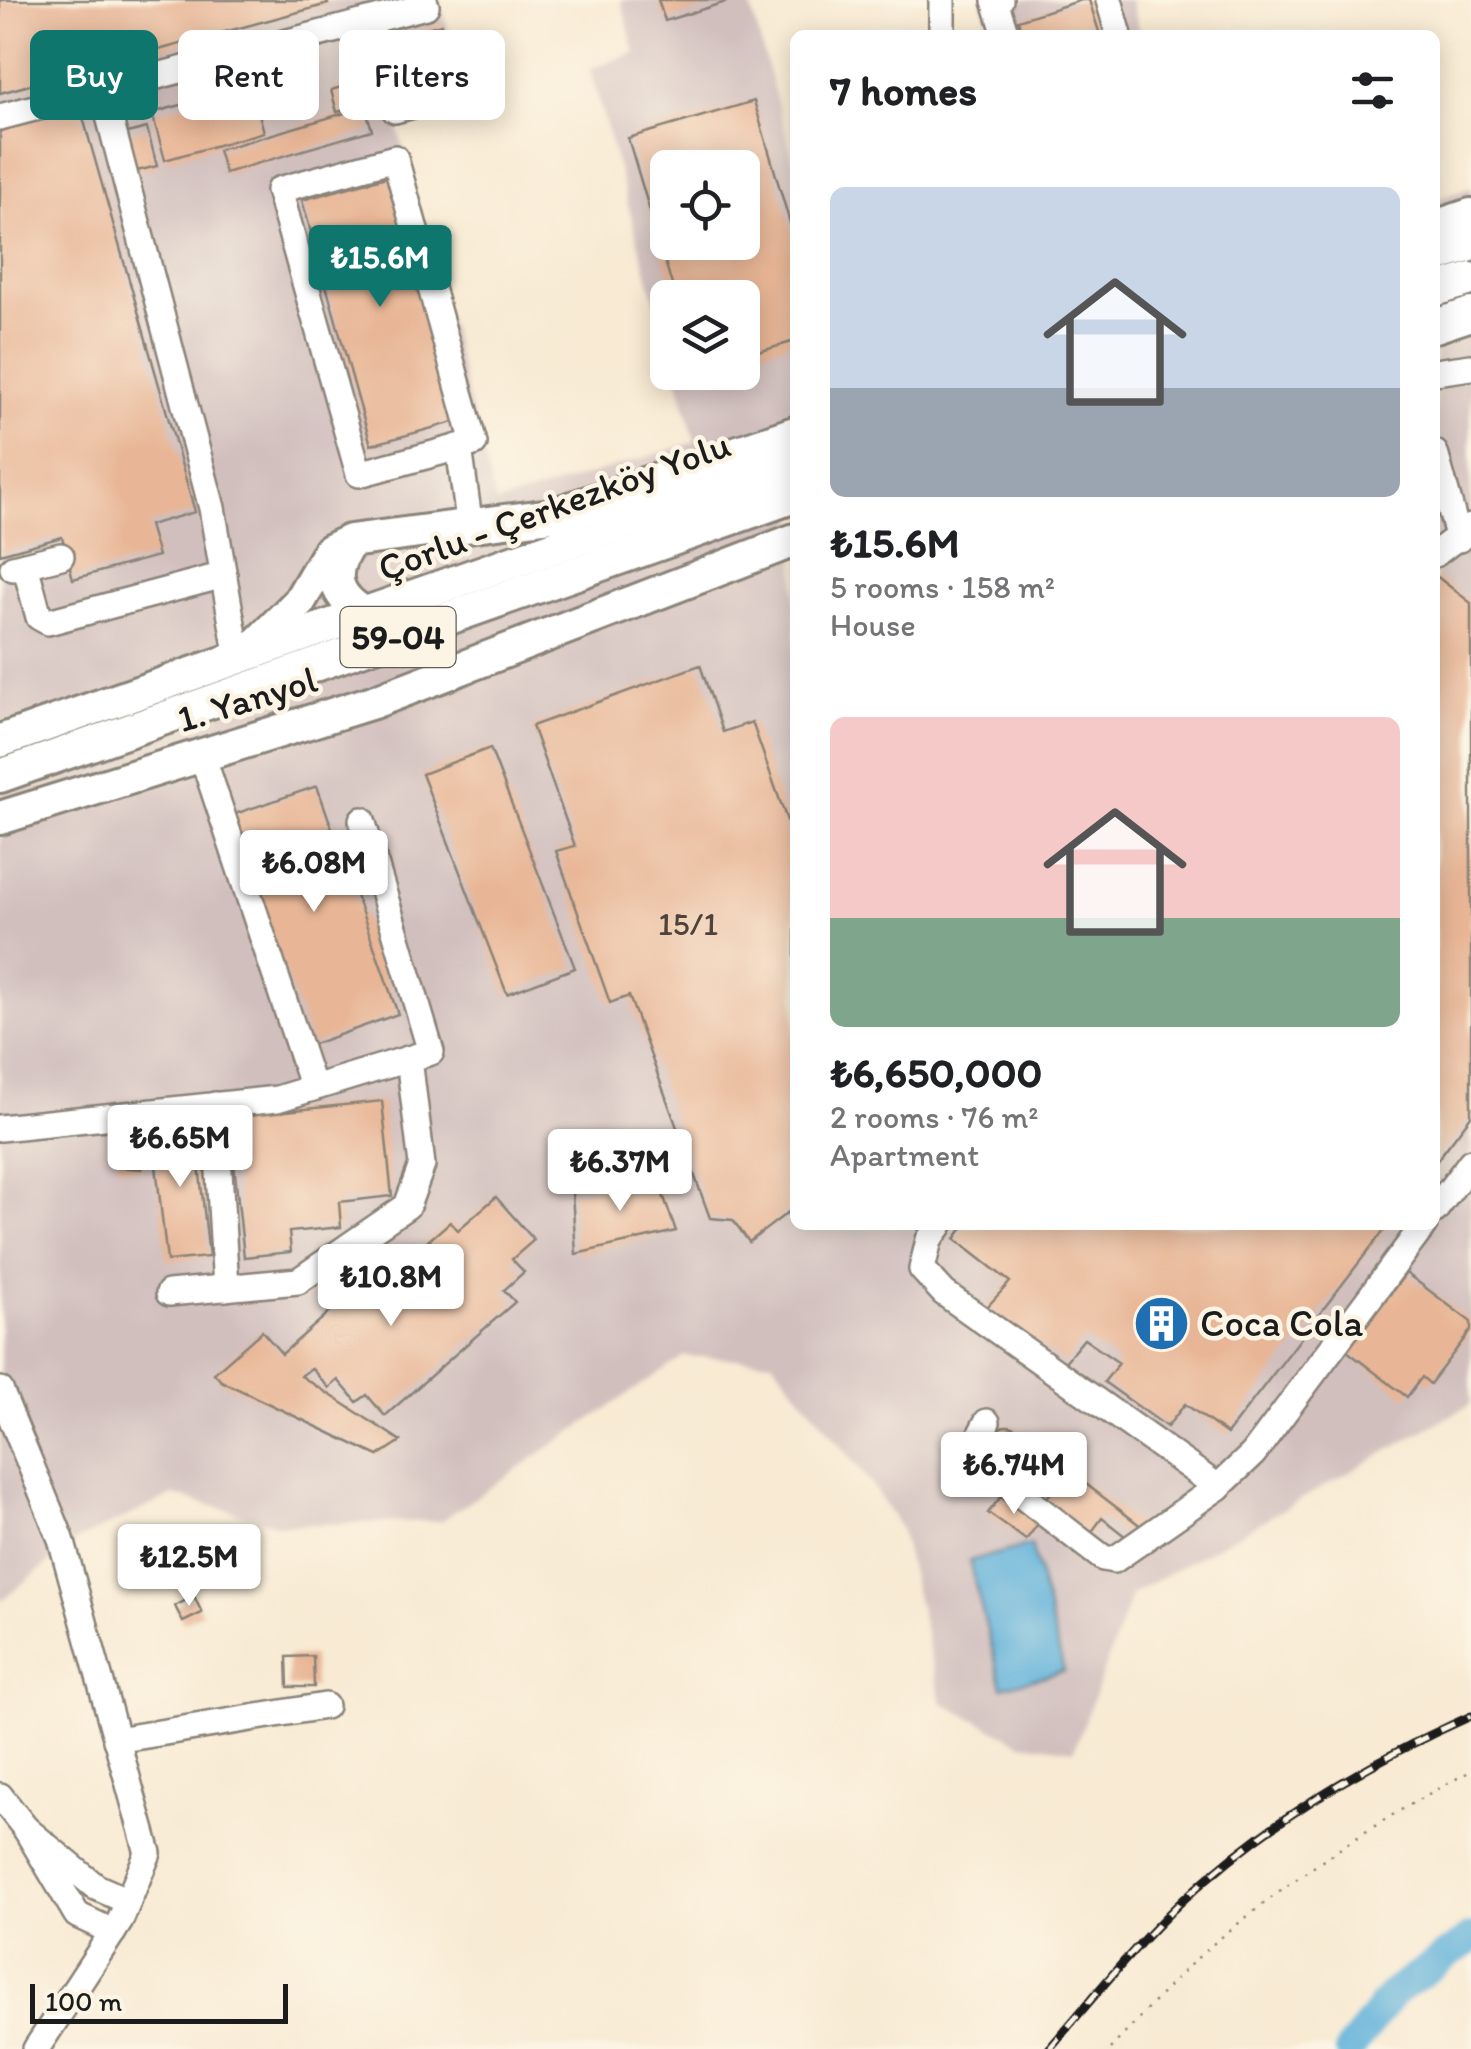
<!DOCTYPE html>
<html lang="en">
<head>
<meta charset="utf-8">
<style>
	body { margin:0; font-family:Itim,sans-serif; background:#f2f2f2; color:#202124; height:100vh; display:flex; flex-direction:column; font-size:38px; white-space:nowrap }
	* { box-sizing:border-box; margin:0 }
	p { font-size:32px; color:#757577 }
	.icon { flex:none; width:55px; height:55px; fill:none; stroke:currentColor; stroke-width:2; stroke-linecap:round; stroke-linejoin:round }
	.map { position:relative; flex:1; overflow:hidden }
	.sheet { position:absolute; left:790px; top:30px; width:650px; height:1200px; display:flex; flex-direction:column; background:#fff; border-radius:15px; box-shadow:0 5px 25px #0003 }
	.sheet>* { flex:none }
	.banner { position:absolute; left:30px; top:30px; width:610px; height:90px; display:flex; gap:20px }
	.controls { position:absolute; left:650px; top:150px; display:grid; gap:20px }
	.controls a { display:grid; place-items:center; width:110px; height:110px; border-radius:15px; background:#fff; box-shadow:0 5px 25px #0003; font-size:50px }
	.scale { position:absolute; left:30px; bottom:25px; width:258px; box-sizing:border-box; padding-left:10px; border:5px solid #1c1c1c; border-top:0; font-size:28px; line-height:35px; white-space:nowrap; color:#1c1c1c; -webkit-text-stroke:8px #fcf5e5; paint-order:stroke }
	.price { position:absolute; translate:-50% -85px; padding:0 22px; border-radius:10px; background:#fff; color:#222; font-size:32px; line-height:65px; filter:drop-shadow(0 2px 5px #0008) }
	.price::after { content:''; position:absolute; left:50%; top:60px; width:30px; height:22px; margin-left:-15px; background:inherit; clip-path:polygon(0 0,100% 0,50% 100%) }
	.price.active { background:#0f766e; color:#fff }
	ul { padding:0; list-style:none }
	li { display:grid; align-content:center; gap:20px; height:530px; padding:0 40px }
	li span { display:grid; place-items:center; height:310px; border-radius:15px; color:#555 }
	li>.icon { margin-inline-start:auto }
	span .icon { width:180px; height:180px; fill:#fffc; stroke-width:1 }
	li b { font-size:42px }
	h2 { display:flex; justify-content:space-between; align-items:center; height:120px; padding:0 40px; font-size:42px }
	.chip { padding:0 35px; border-radius:15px; background:#fff; box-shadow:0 5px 25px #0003; font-size:35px; line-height:90px }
	.chip.active { background:#0f766e; color:#fff }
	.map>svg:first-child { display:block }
</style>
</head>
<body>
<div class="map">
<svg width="1471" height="2049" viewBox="0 0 1471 2049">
	<rect width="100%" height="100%" fill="#fcf5e5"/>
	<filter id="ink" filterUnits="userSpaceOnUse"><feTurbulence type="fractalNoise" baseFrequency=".01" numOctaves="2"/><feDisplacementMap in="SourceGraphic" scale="20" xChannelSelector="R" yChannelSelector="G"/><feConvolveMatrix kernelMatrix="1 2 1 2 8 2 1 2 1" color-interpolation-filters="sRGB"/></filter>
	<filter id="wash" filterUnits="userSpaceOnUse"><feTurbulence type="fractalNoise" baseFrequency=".0048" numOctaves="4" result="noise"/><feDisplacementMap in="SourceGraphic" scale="40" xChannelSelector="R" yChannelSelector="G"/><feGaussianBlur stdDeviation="2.25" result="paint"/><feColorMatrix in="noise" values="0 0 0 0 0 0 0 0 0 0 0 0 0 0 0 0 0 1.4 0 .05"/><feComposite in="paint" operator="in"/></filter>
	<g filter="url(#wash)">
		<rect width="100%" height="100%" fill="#f8ead3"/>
		<!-- industrial -->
		<g fill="#d1bfbe" fill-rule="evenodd">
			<path d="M0,0H439L472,101L398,128L496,504L695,442L676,373L742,372V298H668L667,344L590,69L635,53L621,0H749L795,167V1225H1435V199L1471,188V1404L1132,1594L1074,1750L1021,1743L942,1703L900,1528L869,1481L773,1361L684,1356L441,1521L280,1525L173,1495L76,1541L0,1602ZM668,168H742V242H668Z"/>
			<polygon points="981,0 1130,0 1141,35 992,35"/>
		</g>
		<!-- water -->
		<polygon fill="#5fb1da" stroke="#3e667b" stroke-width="2.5" points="1031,1545 1064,1671 1002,1687 969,1561"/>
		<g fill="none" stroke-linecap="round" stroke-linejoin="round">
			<!-- river -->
			<polyline stroke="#5fb1da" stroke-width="30" points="1350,2049 1392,1994 1471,1938"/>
		</g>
		<g id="blocks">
			<!-- building -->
			<g fill="#e8b696" fill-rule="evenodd">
				<polygon points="0,0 327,0 328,4 0,93"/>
				<polygon points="658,0 729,0 729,1 665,21"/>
				<polygon points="1082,0 1089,0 1100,35 1022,35 1018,20"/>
				<polygon points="441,24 457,82 408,96 392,38"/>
				<polygon points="358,82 364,105 337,112 331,90"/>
				<polygon points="251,86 264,132 165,160 152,113"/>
				<path d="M754,101L795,240V341L742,357V298H676L628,138ZM668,168H742V242H668Z"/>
				<polygon points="80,107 195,512 149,525 158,556 73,579 62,537 0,554 0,129"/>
				<polygon points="365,107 372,130 225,173 218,150"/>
				<polygon points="147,128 157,166 133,172 123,134"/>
				<polygon points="390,176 458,421 371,445 302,200"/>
				<polygon points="1435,575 1471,603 1471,1116 1435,1163"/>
				<polygon points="700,665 723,732 752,722 795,843 795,1207 749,1242 733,1220 710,1218 629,996 610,1003 556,851 575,846 532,726"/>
				<polygon points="490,748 575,968 507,994 422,774"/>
				<polygon points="317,786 398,1014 311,1045 229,816"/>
				<polygon points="382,1101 392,1196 339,1202 341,1227 289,1232 291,1252 244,1257 229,1117"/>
				<polygon points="194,1119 209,1257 167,1261 151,1123"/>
				<polygon points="120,1143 144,1145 142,1169 118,1167"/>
				<polygon points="656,1175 676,1231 576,1254 572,1193"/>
				<polygon points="496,1197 534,1240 512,1259 524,1272 504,1290 515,1302 385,1416 367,1395 357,1402 338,1380 329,1388 311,1368 301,1376 401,1441 378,1456 221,1381 214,1373 262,1331 282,1354 406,1245 413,1254 450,1222 458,1230"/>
				<polygon points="965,1225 1388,1225 1227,1434 1185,1404 1167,1427 1104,1382 1119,1363 1084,1339 1064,1363 987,1307 1010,1282 955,1239"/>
				<polygon points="1406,1273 1471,1322 1471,1330 1430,1384 1422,1377 1407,1397 1347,1351"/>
				<circle cx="1007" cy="1440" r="14"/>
				<circle cx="1037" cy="1462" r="14"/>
				<polygon points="1069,1471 1142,1527 1126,1537 1102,1518 1088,1537 1045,1500"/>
				<polygon points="1003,1494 1040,1521 1026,1540 988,1513"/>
				<polygon points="194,1596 202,1613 183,1622 175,1606"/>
				<polygon points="313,1656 314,1687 288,1687 287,1657"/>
			</g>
		</g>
	</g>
	<g filter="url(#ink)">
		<use href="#blocks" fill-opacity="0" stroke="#8a8378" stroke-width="2.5"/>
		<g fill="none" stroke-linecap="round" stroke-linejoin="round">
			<defs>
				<g id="minor">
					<polyline points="1000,0 995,1 1006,35"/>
					<polyline points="1109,0 1119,35"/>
					<polyline points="369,21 395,110 460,92"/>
					<polyline points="942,35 942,0"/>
					<polyline points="103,93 212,508 238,658"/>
					<polyline points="0,117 426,6 424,0"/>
					<polygon points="395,158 474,443 359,474 279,190"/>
					<polyline points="1435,372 1471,367"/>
					<polyline points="459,447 470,528"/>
					<polyline points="1435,453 1459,539"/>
					<polyline points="1435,554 1471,527"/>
					<polyline points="25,565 39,617 48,622 224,575"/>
					<polyline points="13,568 61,556"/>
					<polyline points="202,755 313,1088"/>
					<polyline points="215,1105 226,1288"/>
					<polyline points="0,1128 277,1099 431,1052 362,820"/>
					<polyline points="1435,1210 1471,1162"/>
					<polyline points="940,1225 929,1240 922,1269 944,1293 1218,1487"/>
					<polyline points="169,1293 298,1281 407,1206 422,1165 409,1059"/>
					<polyline points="0,1390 61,1539 148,1853 120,1921 36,2049"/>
					<polyline points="987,1422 977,1441 999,1478 1103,1558 1114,1560 1218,1487 1253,1454 1424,1225"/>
					<polyline points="116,1740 325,1706"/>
					<polyline points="0,1796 26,1829"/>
					<polyline points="113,1932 77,1915 26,1829 96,1887 128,1901"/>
				</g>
				<g id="major">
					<polyline points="1435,227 1471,215"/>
					<polyline points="1435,256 1471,245"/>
					<polyline points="1435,290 1471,279"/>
					<polyline points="1435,326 1471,314"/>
					<path d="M348,545C328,576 335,597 367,615"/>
					<polyline points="248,653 299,602 329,551 350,541 552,515 795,433"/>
					<polyline points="0,741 795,463"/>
					<polyline points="0,776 795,496"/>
					<polyline points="0,818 373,702 795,540"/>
				</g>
			</defs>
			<!-- minor casing -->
			<use href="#minor" stroke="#8a8378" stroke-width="30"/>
			<!-- major casing -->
			<use href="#major" stroke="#8a8378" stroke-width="38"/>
			<!-- path -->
			<path stroke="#8a8378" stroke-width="2.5" stroke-dasharray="2.5 8" stroke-linecap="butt" d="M1110,2049C1145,2013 1179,1972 1218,1940C1297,1875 1380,1818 1471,1771"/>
			<!-- minor -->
			<use href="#minor" stroke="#fff" stroke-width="25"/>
			<!-- major -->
			<use href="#major" stroke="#fff" stroke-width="32"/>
			<defs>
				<path id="rail" d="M1049,2049C1092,1999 1134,1946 1182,1901C1265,1823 1368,1762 1471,1716"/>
			</defs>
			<!-- rail casing -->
			<use href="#rail" stroke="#1c1c1c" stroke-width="9"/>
			<!-- rail -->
			<use href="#rail" stroke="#fcf5e5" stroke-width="5" stroke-dasharray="15" stroke-linecap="butt"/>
		</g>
	</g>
	<!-- icons -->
	<defs>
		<symbol id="building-disc" viewBox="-11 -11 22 22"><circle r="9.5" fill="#1f6fb2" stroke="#fcf5e5"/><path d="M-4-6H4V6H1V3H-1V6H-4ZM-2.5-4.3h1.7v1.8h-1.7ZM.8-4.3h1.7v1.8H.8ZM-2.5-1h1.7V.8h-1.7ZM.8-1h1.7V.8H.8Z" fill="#fff"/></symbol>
	</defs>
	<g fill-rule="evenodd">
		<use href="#building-disc" x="1130" y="1292" width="63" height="63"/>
	</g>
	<g text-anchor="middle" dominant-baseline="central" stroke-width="9" stroke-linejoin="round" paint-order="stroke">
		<!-- number labels -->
		<g font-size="32" fill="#4f423a">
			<text x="688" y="924">15/1</text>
		</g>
		<!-- shield labels -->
		<rect fill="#fcf5e5" stroke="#5f5d58" stroke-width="2.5" x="340.5" y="607" width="115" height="60" rx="8"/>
		<g font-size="35" font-weight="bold" fill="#1c1c1c">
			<text x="398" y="637">59-04</text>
		</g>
		<!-- street labels -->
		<g font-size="38" fill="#1c1c1c" stroke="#fcf5e5">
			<text transform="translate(554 506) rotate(-20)">Çorlu - Çerkezköy Yolu</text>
			<text transform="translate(247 699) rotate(-17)">1. Yanyol</text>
		</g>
		<!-- poi labels -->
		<g font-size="38" fill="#1c1c1c" stroke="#fcf5e5" text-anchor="start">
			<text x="1200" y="1323">Coca Cola</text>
		</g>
	</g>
</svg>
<div class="controls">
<a><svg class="icon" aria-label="locate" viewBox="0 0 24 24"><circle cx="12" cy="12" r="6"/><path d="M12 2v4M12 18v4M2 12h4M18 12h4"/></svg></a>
<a><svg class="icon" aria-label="layers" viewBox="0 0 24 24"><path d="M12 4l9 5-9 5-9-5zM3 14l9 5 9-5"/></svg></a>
</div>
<div class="scale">100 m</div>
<b class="price active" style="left:380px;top:310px">₺15.6M</b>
<b class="price" style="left:314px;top:915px">₺6.08M</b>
<b class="price" style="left:180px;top:1190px">₺6.65M</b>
<b class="price" style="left:620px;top:1214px">₺6.37M</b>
<b class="price" style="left:391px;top:1329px">₺10.8M</b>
<b class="price" style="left:1014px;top:1517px">₺6.74M</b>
<b class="price" style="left:189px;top:1609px">₺12.5M</b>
<div class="banner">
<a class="chip active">Buy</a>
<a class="chip">Rent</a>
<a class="chip">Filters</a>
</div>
<section class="sheet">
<h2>7 homes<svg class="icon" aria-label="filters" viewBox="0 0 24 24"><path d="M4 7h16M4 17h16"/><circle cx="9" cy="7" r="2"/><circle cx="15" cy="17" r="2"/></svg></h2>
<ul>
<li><span style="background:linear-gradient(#c9d6e8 65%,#9aa5b1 0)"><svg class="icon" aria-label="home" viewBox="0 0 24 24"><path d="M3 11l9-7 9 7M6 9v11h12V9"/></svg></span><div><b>₺15.6M</b><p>5 rooms · 158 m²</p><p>House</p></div></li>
<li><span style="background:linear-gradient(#f6c9c9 65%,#7fa58c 0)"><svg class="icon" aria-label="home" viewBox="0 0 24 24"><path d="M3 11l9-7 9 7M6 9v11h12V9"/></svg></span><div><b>₺6,650,000</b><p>2 rooms · 76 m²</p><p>Apartment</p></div></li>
</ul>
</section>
</div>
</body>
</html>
